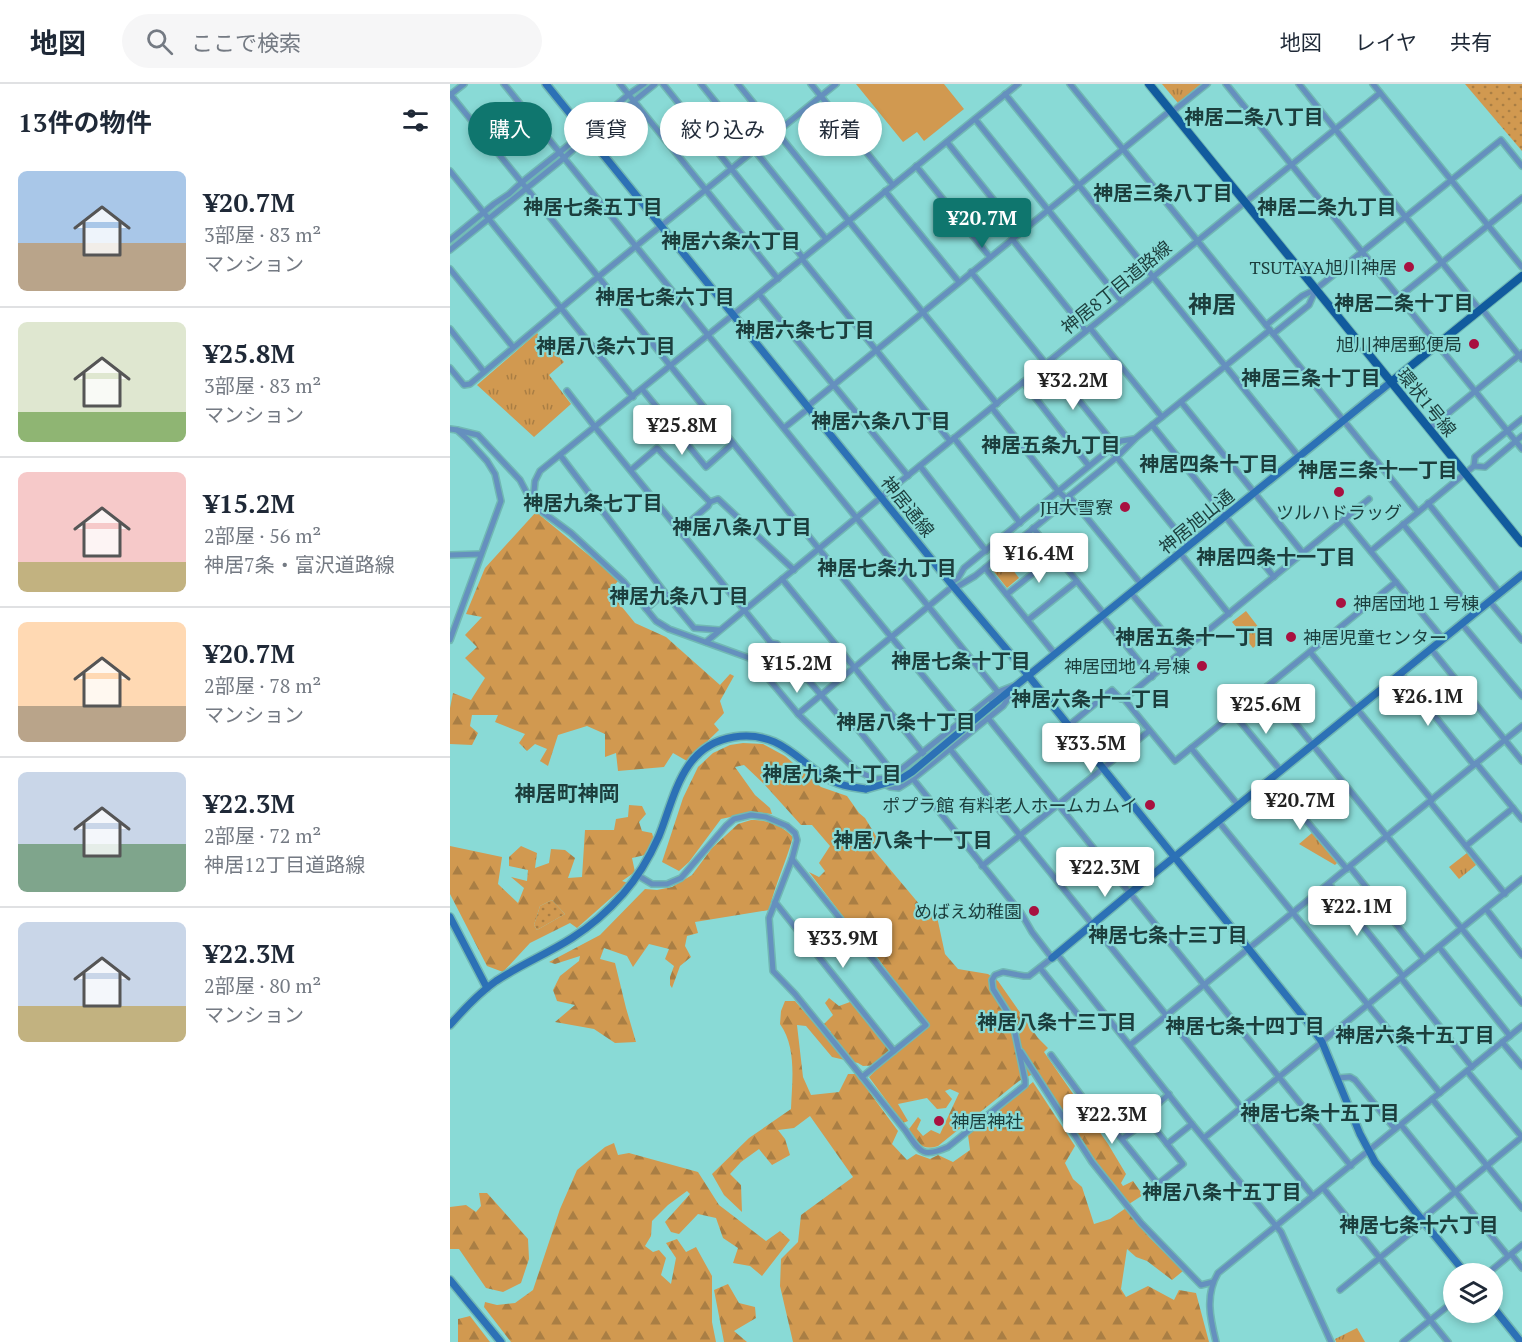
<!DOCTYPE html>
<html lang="ja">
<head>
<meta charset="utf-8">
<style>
	body { margin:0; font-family:"PT Serif","Noto Sans JP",serif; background:#f6f6f7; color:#1f2937; height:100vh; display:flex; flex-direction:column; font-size:22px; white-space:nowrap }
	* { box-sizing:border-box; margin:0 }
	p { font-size:20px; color:#747a83 }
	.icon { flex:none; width:33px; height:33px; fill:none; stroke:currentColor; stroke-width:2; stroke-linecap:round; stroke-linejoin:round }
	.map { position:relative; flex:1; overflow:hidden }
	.panel { display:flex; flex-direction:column; background:#fff; width:450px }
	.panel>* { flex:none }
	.guide { position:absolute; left:18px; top:18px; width:570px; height:54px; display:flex; gap:12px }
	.tools { position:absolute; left:993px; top:1179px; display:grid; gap:12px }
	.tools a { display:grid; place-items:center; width:60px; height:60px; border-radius:50%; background:#fff; box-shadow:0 3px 9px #0003; font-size:30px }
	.price { position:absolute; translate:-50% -51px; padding:0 14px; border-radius:6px; background:#fff; color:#222; font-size:20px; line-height:39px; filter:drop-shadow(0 2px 3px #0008) }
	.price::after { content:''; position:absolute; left:50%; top:36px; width:18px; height:14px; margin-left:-9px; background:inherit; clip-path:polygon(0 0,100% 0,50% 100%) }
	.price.current { background:#0f766e; color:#fff }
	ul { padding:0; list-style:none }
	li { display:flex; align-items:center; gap:18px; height:150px; padding:0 18px }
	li+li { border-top:2px solid #e0e1e3 }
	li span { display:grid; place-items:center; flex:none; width:168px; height:120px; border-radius:9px; color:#555 }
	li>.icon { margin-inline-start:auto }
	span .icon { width:72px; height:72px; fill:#fffc; stroke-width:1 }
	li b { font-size:26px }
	h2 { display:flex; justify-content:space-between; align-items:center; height:72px; padding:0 18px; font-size:26px }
	.pill { padding:0 21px; border-radius:27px; background:#fff; box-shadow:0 3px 9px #0003; font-size:21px; line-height:54px }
	.pill.current { background:#0f766e; color:#fff }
	header { display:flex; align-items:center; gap:36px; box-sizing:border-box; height:84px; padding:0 30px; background:#fff; border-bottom:2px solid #e0e1e3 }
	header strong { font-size:28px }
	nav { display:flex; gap:33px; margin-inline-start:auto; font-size:21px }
	.search { width:420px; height:54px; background:#f6f6f7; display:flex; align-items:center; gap:15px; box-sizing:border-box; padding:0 21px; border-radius:33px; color:#747a83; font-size:22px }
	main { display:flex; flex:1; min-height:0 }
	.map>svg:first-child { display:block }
</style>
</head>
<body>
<header>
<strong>地図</strong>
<div class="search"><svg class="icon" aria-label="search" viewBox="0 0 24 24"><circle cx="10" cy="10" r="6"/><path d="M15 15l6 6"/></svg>ここで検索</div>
<nav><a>地図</a><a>レイヤ</a><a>共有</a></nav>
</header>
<main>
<section class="panel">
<h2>13件の物件<svg class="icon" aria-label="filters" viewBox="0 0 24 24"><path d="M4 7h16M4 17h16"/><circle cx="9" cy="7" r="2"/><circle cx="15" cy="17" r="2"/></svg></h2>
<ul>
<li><span style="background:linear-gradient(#a9c7e8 60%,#b9a48a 0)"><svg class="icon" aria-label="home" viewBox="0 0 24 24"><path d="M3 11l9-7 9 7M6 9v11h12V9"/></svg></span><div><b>¥20.7M</b><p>3部屋 · 83 m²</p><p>マンション</p></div></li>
<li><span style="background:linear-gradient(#dfe7d0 75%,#8fb573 0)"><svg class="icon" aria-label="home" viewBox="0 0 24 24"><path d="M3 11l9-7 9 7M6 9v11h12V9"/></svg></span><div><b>¥25.8M</b><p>3部屋 · 83 m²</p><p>マンション</p></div></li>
<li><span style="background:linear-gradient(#f6c9c9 75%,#c2b280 0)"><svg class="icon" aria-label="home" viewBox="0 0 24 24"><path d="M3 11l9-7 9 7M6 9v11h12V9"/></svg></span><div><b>¥15.2M</b><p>2部屋 · 56 m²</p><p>神居7条・富沢道路線</p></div></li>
<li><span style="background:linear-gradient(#ffd9b3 70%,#b9a48a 0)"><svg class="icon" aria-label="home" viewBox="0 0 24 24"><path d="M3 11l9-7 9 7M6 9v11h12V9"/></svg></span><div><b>¥20.7M</b><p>2部屋 · 78 m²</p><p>マンション</p></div></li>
<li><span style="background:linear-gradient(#c9d6e8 60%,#7fa58c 0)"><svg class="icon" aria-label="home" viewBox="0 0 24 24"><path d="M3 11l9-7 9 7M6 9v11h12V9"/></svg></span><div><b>¥22.3M</b><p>2部屋 · 72 m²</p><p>神居12丁目道路線</p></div></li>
<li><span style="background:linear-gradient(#c9d6e8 70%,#c2b280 0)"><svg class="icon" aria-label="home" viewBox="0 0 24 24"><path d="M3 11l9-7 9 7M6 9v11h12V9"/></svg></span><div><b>¥22.3M</b><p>2部屋 · 80 m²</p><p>マンション</p></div></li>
</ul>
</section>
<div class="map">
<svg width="1072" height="1258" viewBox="0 0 1072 1258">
	<defs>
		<pattern id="grass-dots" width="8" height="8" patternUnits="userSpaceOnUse" patternTransform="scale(1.5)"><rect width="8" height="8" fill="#d19950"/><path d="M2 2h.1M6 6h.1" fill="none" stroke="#a97e44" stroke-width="1.8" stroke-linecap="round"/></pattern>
		<pattern id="forest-firs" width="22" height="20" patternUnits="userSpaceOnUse" patternTransform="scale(1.5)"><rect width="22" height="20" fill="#d19950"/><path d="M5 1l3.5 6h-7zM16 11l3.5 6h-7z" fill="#a97e44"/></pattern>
		<pattern id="park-tufts" width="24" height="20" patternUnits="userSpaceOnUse" patternTransform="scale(1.5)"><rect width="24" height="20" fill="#d19950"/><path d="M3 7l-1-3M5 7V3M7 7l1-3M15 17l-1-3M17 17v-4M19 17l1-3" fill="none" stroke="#a97e44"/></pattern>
	</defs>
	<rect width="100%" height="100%" fill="#89dad6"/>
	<!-- grass -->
	<g fill="url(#grass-dots)">
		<polygon points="1015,0 1072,0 1072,67"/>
		<polygon points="102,816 115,830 87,846 84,841 90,822"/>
	</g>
	<!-- forest -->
	<g fill="url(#forest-firs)" fill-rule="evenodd">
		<polygon points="86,428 169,496 159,507 185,539 216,553 270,601 280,590 284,592 270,617 274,629 264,640 269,646 237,677 223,669 214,683 168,687 166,669 155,673 155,650 137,642 108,651 98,682 90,677 97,665 85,660 77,667 69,659 75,650 45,638 48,631 22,631 20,642 28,649 22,661 0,660 0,624 3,609 21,616 35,594 15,574 27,563 15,551 32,533 16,530 35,484"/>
		<path d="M293,659L313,660L335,672L371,703L397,712L409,729L415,734L429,757L423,765L470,821L486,828L495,870L508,885L538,890L548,897L588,954L598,964L594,968L658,1060L676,1090L671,1099L673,1102L683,1097L693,1111L679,1120L645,1076L587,988L569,997L488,1062C471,1067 468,1059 459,1045L468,1033L471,1036L467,1045L473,1052L481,1046L490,1050L509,1009L500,1005L495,1007L502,1015L496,1024L487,1025L477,1014L448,1020L458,1037L453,1039L419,993L431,981L413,982L408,979L382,973L356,942L347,941L353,993L361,1011L389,1008L398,990H406L448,1047L442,1060L457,1076L466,1070L480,1075L488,1071L503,1078L520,1066L518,1051L583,998L625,1062L615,1079L623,1095L632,1103L644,1140L660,1135L676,1124L699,1153L733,1187L722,1196L697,1177L686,1173L677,1165L671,1205L676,1213L698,1202L724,1216L729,1206L746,1209L759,1258H343L330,1202L331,1175L348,1158L351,1131L403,1093L360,1032L344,1044L328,1046L335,1055L340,1071L322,1081L309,1065L291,1078L280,1090L291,1101L292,1128L274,1111L262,1090L299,1054L341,1025C342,997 347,964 330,940L331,927L335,917H345L375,952L381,948L374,940L383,931L375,919L379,914L389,922L400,918L439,965L457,954L462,957L478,943L427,873L439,855H430L415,861L359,788L369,793L375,787L369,779L380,762L362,741H351L314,700L294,681L285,683L305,711L320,724L322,730L304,728L271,735L239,778L229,787L212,778L233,714L248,683L263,669L280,661Z"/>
		<path d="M179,721L192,722L196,730L189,738L192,747L202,749L204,756L195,771L182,774L185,788L172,797L178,799L127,844L120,839L80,859L53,888L37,882L0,810V762L52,773L48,800L68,819L74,804L61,793L77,797L78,786L59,782V773L71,762L87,769L85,784L99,779L101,765L115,766L125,774L118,794L132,793L135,746H164L166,735L178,733ZM102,816L115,830L87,846L84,841L90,822Z"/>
		<path d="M301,736C319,736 330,740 343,753C336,778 325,801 319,826L245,838L248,849L237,852L235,862L241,873L230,882L222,904L220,901V893L224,882L215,875L219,865L199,860L183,883L177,872L154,864L150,875L165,879L176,924L186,958L165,959L144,945L105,938L125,921L107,917L103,906L110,892L129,877L130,872L105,880L99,878L150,851L195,805L207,806L222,803L242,791L262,764L288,740Z"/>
		<polygon points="164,1059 168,1071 179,1069 248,1088 269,1121 316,1157 330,1147 340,1156 312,1192 300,1182 283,1179 288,1164 273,1154 266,1134 248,1130 229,1150 221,1148 215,1138 240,1110 237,1107 218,1121 202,1137 201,1152 195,1162 203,1168 209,1166 216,1174 211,1191 221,1200 226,1174 216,1159 227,1155 236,1168 246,1163 262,1192 262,1238 266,1258 61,1258 34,1223 35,1218 47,1221 65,1219 83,1206 110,1125 127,1086 155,1063"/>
		<polygon points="29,1109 37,1109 78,1155 79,1175 71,1199 53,1208 36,1204 9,1165 0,1165 0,1123 16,1121 26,1128 31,1122"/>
		<polygon points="278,1200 289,1219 305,1223 306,1234 284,1247 297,1258 274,1258 264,1206"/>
		<polygon points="20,1232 40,1258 8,1258 8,1235"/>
	</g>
	<!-- park -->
	<g fill="url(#park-tufts)">
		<polygon points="712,0 751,0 728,19"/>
		<polygon points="87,249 114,278 99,291 121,320 84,353 27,301"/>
		<polygon points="554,474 569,494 557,504 541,484"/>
		<polygon points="796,527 816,553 803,564 782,538"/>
		<polygon points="862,749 887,779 885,781 849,760"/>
		<polygon points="1017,769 1026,781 1009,795 999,783"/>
		<polygon points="907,1244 915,1258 886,1258 885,1255"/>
	</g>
	<!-- pitch -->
	<polygon fill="#d19950" points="406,0 494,0 514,25 474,57 467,48 453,58"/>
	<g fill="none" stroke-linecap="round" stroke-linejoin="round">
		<defs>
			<g id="street">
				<polyline points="54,0 548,608"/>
				<polyline points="170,0 328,195"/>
				<polyline points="213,0 353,174"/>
				<polyline points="251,0 376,155"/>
				<polyline points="288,0 547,320"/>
				<polyline points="361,0 443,101"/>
				<polyline points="620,0 968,428"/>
				<polyline points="776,0 1072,365"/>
				<polyline points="849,0 1030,226"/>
				<polyline points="923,0 1072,183"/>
				<polyline points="0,10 369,465 511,638"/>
				<polyline points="555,10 849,373"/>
				<polyline points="0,11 14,0"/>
				<polyline points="722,28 757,0"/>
				<polyline points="525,35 672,218"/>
				<polyline points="497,58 570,149"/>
				<polyline points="466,82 540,173"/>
				<polyline points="0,87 183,313"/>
				<polyline points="435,107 509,198"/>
				<polyline points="562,155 636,247"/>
				<polyline points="0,156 44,120 59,110 71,99 135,48 178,11 194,0"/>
				<polyline points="0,166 114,74 138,52 162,35 205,0"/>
				<polyline points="352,175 500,357"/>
				<polyline points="0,185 63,263"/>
				<polyline points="521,188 596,280"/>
				<polyline points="309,210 458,392"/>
				<polyline points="949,213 1072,114"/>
				<polyline points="1032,225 1072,275"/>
				<polyline points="816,241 852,212 866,205 1051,56 1072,82"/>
				<polyline points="640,244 712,333"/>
				<polyline points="0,245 34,288"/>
				<polyline points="823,250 859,221 866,205"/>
				<polyline points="598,278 665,361"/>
				<polyline points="0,284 14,301 20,300 148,193 386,0"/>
				<polyline points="573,298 639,382"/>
				<polyline points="192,305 256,383 283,359"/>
				<polyline points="117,307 145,343 321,559 302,575"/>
				<polyline points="731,318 853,469"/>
				<polyline points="358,322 721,26"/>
				<polyline points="542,324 608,407 618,416"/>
				<polyline points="702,341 824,493"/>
				<polyline points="334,344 359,324"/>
				<polyline points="0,345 7,346 17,355 37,377 45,390 51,417 0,556"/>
				<polyline points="979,345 1072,269"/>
				<polyline points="7,346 28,351 70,396 83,421 121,449 174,498 206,537 219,545 302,575 348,630 406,686 440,703 449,704 463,695 553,622 565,605"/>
				<polyline points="504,354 570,439"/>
				<polyline points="660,365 739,462"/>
				<polyline points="110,371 215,509 244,544 269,546"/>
				<polyline points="470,382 536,467"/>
				<polyline points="1024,382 1025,373 1072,335"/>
				<polyline points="181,386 207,364 260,418"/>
				<polyline points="619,412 691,500"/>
				<polyline points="83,419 85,397 90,387 568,0"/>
				<polyline points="978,419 1050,509"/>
				<polyline points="894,435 993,555"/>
				<polyline points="953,440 1025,529"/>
				<polyline points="583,444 654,530"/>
				<polyline points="230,446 258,422 260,418 268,415 344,486"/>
				<polyline points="921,467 1024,382 1035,383 1072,352"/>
				<polyline points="730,469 779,530"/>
				<polyline points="0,471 31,470"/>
				<polyline points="535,484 605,570"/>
				<polyline points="332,495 404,583 480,678"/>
				<polyline points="501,499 508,494 514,484 665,361 671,357 684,355"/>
				<polyline points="505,504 525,492 535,484 618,416 619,412 667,373 686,354 820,246"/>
				<polyline points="681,509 731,569"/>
				<polyline points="557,510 606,471"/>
				<polyline points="1040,518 1072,556"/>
				<polyline points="196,525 215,509"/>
				<polyline points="652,532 702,593"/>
				<polyline points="578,536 627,497"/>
				<polyline points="1012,540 1072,612"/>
				<polyline points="256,558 440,406 930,9"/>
				<polyline points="321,559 327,560 397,641 407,644 449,696"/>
				<polyline points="981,565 1072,677"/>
				<polyline points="860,568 982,716"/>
				<polyline points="951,590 1024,681"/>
				<polyline points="816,603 1072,919"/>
				<polyline points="674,615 919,415"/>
				<polyline points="783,629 831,687"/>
				<polyline points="348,630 503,502"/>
				<polyline points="538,634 901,1082"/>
				<polyline points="618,642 662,606 671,615 674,615 725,677 946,498"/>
				<polyline points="741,664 788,721"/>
				<polyline points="500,665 863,1112"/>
				<polyline points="1026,679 1072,735"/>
				<polyline points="423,695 438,694 444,691 548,608 563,602"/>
				<polyline points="821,695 897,785"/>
				<polyline points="980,718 1055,810"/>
				<polyline points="768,737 990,1009"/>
				<polyline points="1016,762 1063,724"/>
				<polyline points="342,775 476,941 412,993"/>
				<polyline points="532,782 699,647"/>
				<polyline points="900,783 974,875"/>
				<path d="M187,791L202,800H217L231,794L276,742L284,735L301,731L316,733L337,742L345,749L347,756L342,775L319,834L323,887L345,910L455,1046C470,1067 471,1075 498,1063L575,1001V996L562,935L543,905L542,896L545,891L553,888L574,892H579L602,874L582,848L571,829L463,695"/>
				<polyline points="879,800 953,892"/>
				<polyline points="325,818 444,967"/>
				<polyline points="1036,825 1072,871"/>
				<polyline points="989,863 1060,952"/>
				<polyline points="607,870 742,1040 831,1148 881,1258"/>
				<polyline points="590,884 628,931"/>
				<polyline points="951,894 1022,983"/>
				<polyline points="1052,958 1072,982"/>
				<polyline points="680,961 1072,642"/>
				<polyline points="571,968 642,1078 691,1139 751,1201 763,1198"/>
				<polyline points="601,971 639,1022 657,1037 708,1100 733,1080 698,1036"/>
				<polyline points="888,994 900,993 905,996 945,1045"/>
				<polyline points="982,1015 1072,1124"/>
				<polyline points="951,1041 1058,1172"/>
				<polyline points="754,1054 1072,795"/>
				<polyline points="672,1055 698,1036 699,1028 719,1010"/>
				<polyline points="717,1060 742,1040"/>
				<polyline points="873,1104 998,1258"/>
				<polyline points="972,1135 1072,1053 1017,987"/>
				<polyline points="1061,1170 1072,1184"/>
				<polyline points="1037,1190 1072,1161"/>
				<polyline points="890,1206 974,1138"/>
				<path d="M766,1258C760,1234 755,1211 768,1189L1072,942"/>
				<polyline points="953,1258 1004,1217"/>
			</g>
			<g id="secondary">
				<polyline points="96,0 503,502 569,580 856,936 872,958 910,1050 925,1078 1016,1190"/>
				<polyline points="542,621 941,298"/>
				<polyline points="0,833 37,904"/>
				<polyline points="602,874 680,809 1072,491"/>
				<path d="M0,941C14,925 29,909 46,897C70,881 97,870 122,854C141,842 158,827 173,810C188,793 200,772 209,752C225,712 232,661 284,653C326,647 343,671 373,692C386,701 401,703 416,705"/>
				<polyline points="0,1196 51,1258"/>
				<polyline points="1042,1222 1071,1258"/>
			</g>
			<g id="primary">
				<polyline points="699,0 1072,459"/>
				<polyline points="941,298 1072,192"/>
			</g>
		</defs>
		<!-- street casing -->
		<use href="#street" stroke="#71b8b4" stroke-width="8"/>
		<!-- secondary casing -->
		<use href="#secondary" stroke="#71b8b4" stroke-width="10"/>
		<!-- primary casing -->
		<use href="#primary" stroke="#71b8b4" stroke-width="10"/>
		<!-- street -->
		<use href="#street" stroke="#6590be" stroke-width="5"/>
		<!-- secondary -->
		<use href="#secondary" stroke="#2c71b6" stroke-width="7"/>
		<!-- primary -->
		<use href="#primary" stroke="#115b9e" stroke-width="8"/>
		<defs>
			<polyline id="secondary-bridge" points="416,705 451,695 462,688 542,621"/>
		</defs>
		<!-- secondary-bridge casing -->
		<use href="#secondary-bridge" stroke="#71b8b4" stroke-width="10" stroke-linecap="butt"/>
		<!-- secondary-bridge -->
		<use href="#secondary-bridge" stroke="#2c71b6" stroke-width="7"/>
	</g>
	<!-- markers -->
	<g fill="#a81140" stroke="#89dad6" stroke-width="2">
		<circle cx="959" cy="183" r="6"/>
		<circle cx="1024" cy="260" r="6"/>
		<circle cx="889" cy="408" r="6"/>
		<circle cx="675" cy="423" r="6"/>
		<circle cx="891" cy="519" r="6"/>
		<circle cx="841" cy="553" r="6"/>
		<circle cx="752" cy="582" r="6"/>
		<circle cx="700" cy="721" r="6"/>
		<circle cx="584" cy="827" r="6"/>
		<circle cx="489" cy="1037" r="6"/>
	</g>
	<g text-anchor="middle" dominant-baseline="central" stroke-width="4.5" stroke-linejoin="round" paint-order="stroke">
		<!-- poi labels -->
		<g font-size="18" fill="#1c3e3d" stroke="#89dad6" text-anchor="end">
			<text x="947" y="183">TSUTAYA旭川神居</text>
			<text x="1012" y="260">旭川神居郵便局</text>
			<text x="663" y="423">JH大雪寮</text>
			<text x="889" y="428" text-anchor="middle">ツルハドラッグ</text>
			<text x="903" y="519" text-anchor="start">神居団地１号棟</text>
			<text x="853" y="553" text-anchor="start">神居児童センター</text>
			<text x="740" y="582">神居団地４号棟</text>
			<text x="688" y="721">ポプラ館 有料老人ホームカムイ</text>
			<text x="572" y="827">めばえ幼稚園</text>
			<text x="501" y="1037" text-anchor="start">神居神社</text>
		</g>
		<!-- street labels -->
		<g font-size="18" fill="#1c3e3d" stroke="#89dad6">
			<text transform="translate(666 203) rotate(-39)">神居8丁目道路線</text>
			<text transform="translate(977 318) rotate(51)">環状1号線</text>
			<text transform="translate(458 422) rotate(51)">神居通線</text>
			<text transform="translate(746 437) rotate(-39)">神居旭山通</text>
		</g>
		<!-- neighbourhood labels -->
		<g font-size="20" font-weight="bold" fill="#1c3e3d" stroke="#89dad6">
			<text x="804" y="32">神居二条八丁目</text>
			<text x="713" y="108">神居三条八丁目</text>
			<text x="143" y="122">神居七条五丁目</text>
			<text x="877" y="122">神居二条九丁目</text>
			<text x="281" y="156">神居六条六丁目</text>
			<text x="215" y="212">神居七条六丁目</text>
			<text x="954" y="218">神居二条十丁目</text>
			<text x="355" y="245">神居六条七丁目</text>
			<text x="156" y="261">神居八条六丁目</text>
			<text x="861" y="293">神居三条十丁目</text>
			<text x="431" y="336">神居六条八丁目</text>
			<text x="601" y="360">神居五条九丁目</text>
			<text x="759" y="379">神居四条十丁目</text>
			<text x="928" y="385">神居三条十一丁目</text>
			<text x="143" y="418">神居九条七丁目</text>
			<text x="292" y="442">神居八条八丁目</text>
			<text x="826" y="472">神居四条十一丁目</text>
			<text x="437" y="483">神居七条九丁目</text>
			<text x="229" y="511">神居九条八丁目</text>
			<text x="745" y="552">神居五条十一丁目</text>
			<text x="511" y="576">神居七条十丁目</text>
			<text x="641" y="614">神居六条十一丁目</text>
			<text x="456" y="637">神居八条十丁目</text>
			<text x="382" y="689">神居九条十丁目</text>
			<text x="463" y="755">神居八条十一丁目</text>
			<text x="718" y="850">神居七条十三丁目</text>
			<text x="607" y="937">神居八条十三丁目</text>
			<text x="795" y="941">神居七条十四丁目</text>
			<text x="965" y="950">神居六条十五丁目</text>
			<text x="870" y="1028">神居七条十五丁目</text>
			<text x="772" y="1107">神居八条十五丁目</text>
			<text x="969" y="1140">神居七条十六丁目</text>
		</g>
		<!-- quarter labels -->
		<g font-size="21" font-weight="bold" fill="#1c3e3d" stroke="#89dad6">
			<text x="117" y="709">神居町神岡</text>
		</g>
		<!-- district labels -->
		<g font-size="24" font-weight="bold" fill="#1c3e3d" stroke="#89dad6">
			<text x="762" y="220">神居</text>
		</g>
	</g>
</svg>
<div class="tools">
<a><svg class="icon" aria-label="layers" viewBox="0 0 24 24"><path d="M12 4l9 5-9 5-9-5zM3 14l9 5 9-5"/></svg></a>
</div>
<b class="price current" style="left:532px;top:165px">¥20.7M</b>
<b class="price" style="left:623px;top:327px">¥32.2M</b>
<b class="price" style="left:232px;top:372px">¥25.8M</b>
<b class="price" style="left:589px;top:500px">¥16.4M</b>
<b class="price" style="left:347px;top:610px">¥15.2M</b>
<b class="price" style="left:978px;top:643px">¥26.1M</b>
<b class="price" style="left:816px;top:651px">¥25.6M</b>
<b class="price" style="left:641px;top:690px">¥33.5M</b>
<b class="price" style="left:850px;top:747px">¥20.7M</b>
<b class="price" style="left:655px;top:814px">¥22.3M</b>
<b class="price" style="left:907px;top:853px">¥22.1M</b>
<b class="price" style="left:393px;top:885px">¥33.9M</b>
<b class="price" style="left:662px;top:1061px">¥22.3M</b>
<div class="guide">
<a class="pill current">購入</a>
<a class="pill">賃貸</a>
<a class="pill">絞り込み</a>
<a class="pill">新着</a>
</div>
</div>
</main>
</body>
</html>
